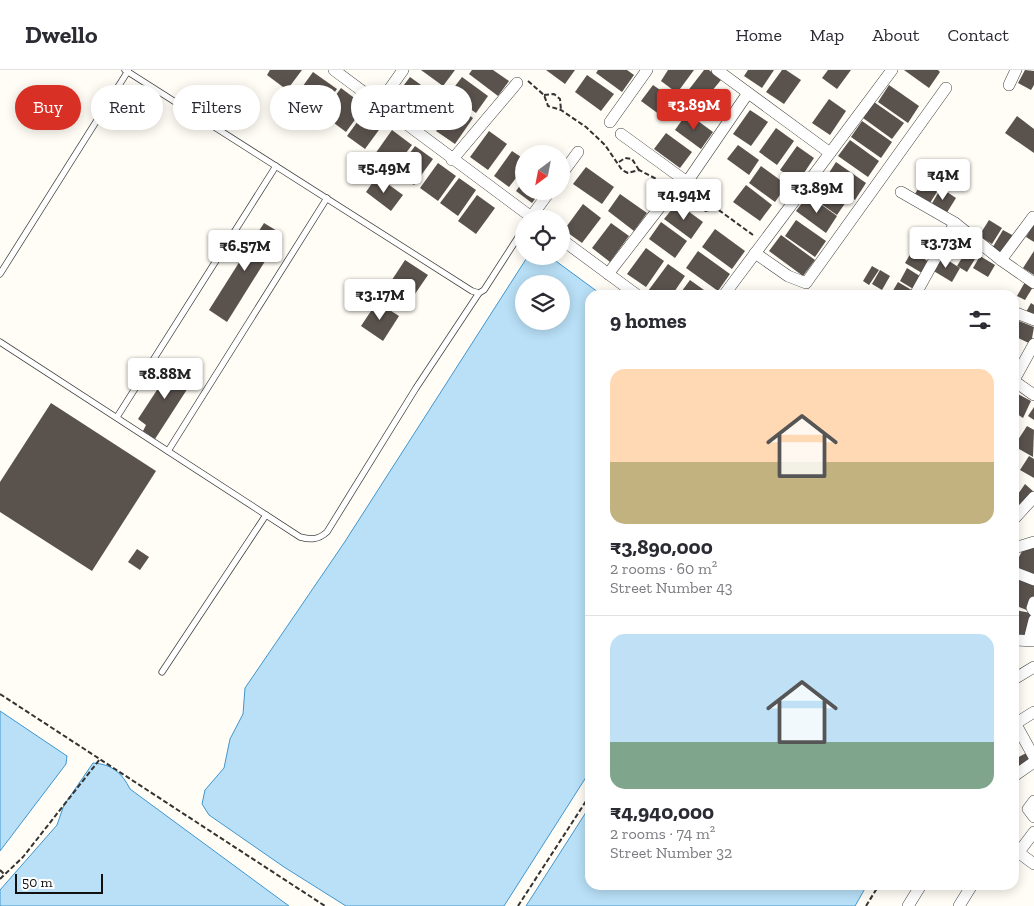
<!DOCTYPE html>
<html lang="en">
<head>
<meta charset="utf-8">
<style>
	body { margin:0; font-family:"Zilla Slab",serif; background:#f7f7f7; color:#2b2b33; height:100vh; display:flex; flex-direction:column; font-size:19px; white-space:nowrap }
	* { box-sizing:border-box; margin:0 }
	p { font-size:16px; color:#7c7c81 }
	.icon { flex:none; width:28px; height:28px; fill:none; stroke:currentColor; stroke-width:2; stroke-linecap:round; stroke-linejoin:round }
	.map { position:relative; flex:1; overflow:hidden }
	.panel { position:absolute; left:585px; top:220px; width:434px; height:600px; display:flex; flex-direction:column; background:#fff; border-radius:15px; box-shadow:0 2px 12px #0003 }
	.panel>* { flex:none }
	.hud { position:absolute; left:15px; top:15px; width:475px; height:45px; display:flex; gap:10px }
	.needle { width:32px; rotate:212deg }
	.buttons { position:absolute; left:515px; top:75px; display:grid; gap:10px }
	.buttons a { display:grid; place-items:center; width:55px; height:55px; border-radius:50%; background:#fff; box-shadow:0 2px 12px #0003; font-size:25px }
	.scale { position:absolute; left:15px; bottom:12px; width:88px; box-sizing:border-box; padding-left:5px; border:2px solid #111; border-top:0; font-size:14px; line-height:18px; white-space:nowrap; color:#111; -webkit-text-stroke:4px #fff; paint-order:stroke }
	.price { position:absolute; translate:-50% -42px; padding:0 11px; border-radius:5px; background:#fff; color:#222; font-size:16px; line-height:32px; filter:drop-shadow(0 1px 2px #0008) }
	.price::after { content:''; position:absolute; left:50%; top:30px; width:15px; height:11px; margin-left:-8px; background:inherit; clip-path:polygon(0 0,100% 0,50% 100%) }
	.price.on { background:#d93025; color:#fff }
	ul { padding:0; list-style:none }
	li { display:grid; align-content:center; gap:10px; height:265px; padding:0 25px }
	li+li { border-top:1px solid #e1e1e2 }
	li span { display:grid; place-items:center; height:155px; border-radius:15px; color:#555 }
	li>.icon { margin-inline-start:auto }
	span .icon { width:90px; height:90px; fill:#fffc; stroke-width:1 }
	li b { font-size:21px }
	h2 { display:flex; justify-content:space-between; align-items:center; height:60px; padding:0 25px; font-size:21px }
	.pill { padding:0 18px; border-radius:22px; background:#fff; box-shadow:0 2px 12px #0003; font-size:18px; line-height:45px }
	.pill.on { background:#d93025; color:#fff }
	header { display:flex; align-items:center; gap:30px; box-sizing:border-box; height:70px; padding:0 25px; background:#fff; border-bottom:1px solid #e1e1e2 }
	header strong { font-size:24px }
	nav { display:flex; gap:28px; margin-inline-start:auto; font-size:18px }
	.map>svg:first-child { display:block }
</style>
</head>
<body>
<header>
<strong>Dwello</strong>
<nav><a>Home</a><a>Map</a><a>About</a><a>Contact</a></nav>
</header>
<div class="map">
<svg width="1034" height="836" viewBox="0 0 1034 836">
	<rect width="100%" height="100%" fill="#fffdf5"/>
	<!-- water -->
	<g fill="#b9e0f7" stroke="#3f96cf" fill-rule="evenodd">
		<path d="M528,186H549L602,225H590V701L504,836H346L284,797L209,745L202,734L205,720L224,698L230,669L243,644L245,618L344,473ZM524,214H561V251H524Z"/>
		<polygon points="0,641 67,686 66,694 0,781"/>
		<path d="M93,693C112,694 122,703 130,719L289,836H0V820L57,755L64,735Z"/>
		<polygon points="590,736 590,815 867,815 855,836 526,836"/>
	</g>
	<!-- building -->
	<g fill="#5a524d">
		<polygon points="270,0 302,0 287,20 267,5"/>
		<polygon points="421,0 455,0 443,16"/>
		<polygon points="472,0 493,0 509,11 498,26 469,4"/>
		<polygon points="546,0 575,0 565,14"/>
		<polygon points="598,0 627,0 634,5 622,22 596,3"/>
		<polygon points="668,0 694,0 677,23 661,11"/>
		<polygon points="704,0 709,0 721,10 701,34 687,22"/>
		<polygon points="748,0 774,0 762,18 744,6"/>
		<polygon points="782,0 786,0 801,10 784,34 766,22"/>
		<polygon points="828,0 851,0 837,19 822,8"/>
		<polygon points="904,0 938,0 940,2 929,18"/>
		<polygon points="1025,0 1034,1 1034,15 1031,20 1018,13"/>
		<polygon points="313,2 337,19 319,44 295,27"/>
		<polygon points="587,5 614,24 601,41 575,22"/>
		<polygon points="410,7 428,20 409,46 391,32"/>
		<polygon points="462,7 488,26 476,43 449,24"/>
		<polygon points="653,15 679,33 667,50 641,31"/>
		<polygon points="889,15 919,36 908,53 878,32"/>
		<polygon points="341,18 365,36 346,62 322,44"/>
		<polygon points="829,29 846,41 830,65 812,53"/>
		<polygon points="874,32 904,53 892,69 863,48"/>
		<polygon points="455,35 473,48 455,74 436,61"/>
		<polygon points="366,40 384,53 365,79 347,66"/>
		<polygon points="750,40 768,52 751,76 733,64"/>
		<polygon points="687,43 713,62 701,79 675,60"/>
		<polygon points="1017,46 1034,59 1034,83 1005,63"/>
		<polygon points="862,51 892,72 881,88 851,67"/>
		<polygon points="776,58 794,71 777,95 759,82"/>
		<polygon points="392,60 412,75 394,99 375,84"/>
		<polygon points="489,61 507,74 488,100 470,87"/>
		<polygon points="666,63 692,82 680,98 654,79"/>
		<polygon points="850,70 879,91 868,107 838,86"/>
		<polygon points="738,75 759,90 749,105 727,89"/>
		<polygon points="415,76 433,89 414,115 396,102"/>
		<polygon points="797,76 814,88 798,112 780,100"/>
		<polygon points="512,81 524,89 524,98 509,117 494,106"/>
		<polygon points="836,92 866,113 855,130 825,109"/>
		<polygon points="438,93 456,106 438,131 420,118"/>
		<polygon points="761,96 787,115 775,132 749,113"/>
		<polygon points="586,97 614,117 602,134 573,114"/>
		<polygon points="377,106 403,125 391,141 366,122"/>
		<polygon points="925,107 940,117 930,133 915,124"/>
		<polygon points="459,108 476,120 458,146 440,133"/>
		<polygon points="819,108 848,129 837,145 807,124"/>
		<polygon points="524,110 524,121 541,121 532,133 516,121"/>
		<polygon points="746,115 772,135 760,151 733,132"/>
		<polygon points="941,118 956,128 946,144 931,135"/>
		<polygon points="620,124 647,143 634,161 608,141"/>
		<polygon points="477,125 495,138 476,164 458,151"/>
		<polygon points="808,125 837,146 826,163 796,141"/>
		<polygon points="677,133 703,152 691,169 664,149"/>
		<polygon points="583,134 601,148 582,173 564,160"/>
		<polygon points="796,150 826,171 815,187 785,166"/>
		<polygon points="989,150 1002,158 992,174 979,166"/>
		<polygon points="661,152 687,171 675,188 649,169"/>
		<polygon points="264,153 282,164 227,252 209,240"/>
		<polygon points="611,153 629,166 610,192 592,178"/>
		<polygon points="1034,154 1034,172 1026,167"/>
		<polygon points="715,159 745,181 732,199 702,177"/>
		<polygon points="960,159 972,167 965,177 953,169"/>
		<polygon points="1003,160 1014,166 1002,186 991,180"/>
		<polygon points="781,165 815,190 803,206 769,181"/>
		<polygon points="973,170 983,176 967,202 957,196"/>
		<polygon points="646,178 664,191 646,217 627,204"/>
		<polygon points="698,181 730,204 718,221 686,198"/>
		<polygon points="912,181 929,192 922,203 905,193"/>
		<polygon points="1034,181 1034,205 1023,198"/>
		<polygon points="941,186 960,198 952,212 932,200"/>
		<polygon points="980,186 995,195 988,207 973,198"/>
		<polygon points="405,190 428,205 406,237 384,222"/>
		<polygon points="668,194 685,206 672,225 654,225 648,221"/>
		<polygon points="872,196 879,200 869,215 863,211"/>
		<polygon points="907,198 923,208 915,220 900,211"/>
		<polygon points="880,200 890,206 882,220 872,214"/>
		<polygon points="690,210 711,225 679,225"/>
		<polygon points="898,212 915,222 913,225 891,224"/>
		<polygon points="1025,212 1033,217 1025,230 1017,226"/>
		<polygon points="377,232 399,246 383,271 361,256"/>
		<polygon points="1031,233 1034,235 1034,247 1026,242"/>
		<polygon points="1019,251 1034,257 1031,274 1014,266"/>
		<polygon points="174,294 195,307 155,369 143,361 146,355 138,349"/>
		<polygon points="1014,322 1031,331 1023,348 1014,342"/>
		<polygon points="51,333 156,401 92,501 0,442 0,412"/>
		<polygon points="1034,337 1034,350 1028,346"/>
		<polygon points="1027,356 1034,360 1033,387 1014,376"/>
		<polygon points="1029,386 1034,389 1034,408 1020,400"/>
		<polygon points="1025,414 1034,422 1023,437 1014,430"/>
		<polygon points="1025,475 1034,478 1034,508 1014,497"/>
		<polygon points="137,479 149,487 140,500 128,492"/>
		<polygon points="1014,507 1034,515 1034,527 1029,541 1014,535"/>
		<polygon points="1014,540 1031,543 1026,568 1014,566"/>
		<polygon points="1028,682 1033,691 1020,698 1015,689"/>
	</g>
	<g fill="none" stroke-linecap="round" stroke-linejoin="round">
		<defs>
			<g id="service">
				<polyline points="125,0 472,221 479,223 484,220 524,158"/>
				<polyline points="0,204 128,1"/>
				<path d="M0,272L300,467C311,470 318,470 327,462L416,318L479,223"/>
				<polyline points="117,347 276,96"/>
				<polyline points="168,381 327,128"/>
				<polyline points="162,602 266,445"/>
			</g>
			<g id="minor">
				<polyline points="334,0 534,149"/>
				<polyline points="717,0 830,83"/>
				<polyline points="1009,15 1016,0"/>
				<polyline points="379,34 403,0"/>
				<polyline points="610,52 647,0"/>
				<polyline points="621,64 687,112 748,23"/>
				<polyline points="452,90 517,13"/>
				<polyline points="561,105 578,82"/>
				<polyline points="901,122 955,153 1001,190 1034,213"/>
				<polyline points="531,147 550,121"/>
				<polyline points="561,169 637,225"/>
				<polyline points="755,183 788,206 806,213 946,18"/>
				<polyline points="1001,190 1033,147"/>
				<polyline points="608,204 663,133"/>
				<polyline points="724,225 892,0"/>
				<polyline points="915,225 955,153"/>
				<polyline points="1014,242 1034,250"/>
				<polyline points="1014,310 1034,274"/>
				<polyline points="1014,311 1034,325"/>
				<polyline points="1014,449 1034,427"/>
				<polyline points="1014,478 1034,472"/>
				<polyline points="1014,502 1034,510"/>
				<polyline points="1034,532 1032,538 1034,541"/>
				<polyline points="1014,570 1034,571"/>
				<polyline points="1029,570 1034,550"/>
				<polyline points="1014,609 1034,597"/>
				<polyline points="1014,651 1034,687"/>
				<polyline points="1015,654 1034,642"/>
				<polyline points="1014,706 1034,692"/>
				<polyline points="1034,731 1028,739 1034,747"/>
				<polyline points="1014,779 1034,794"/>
				<polyline points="1019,782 1034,762"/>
				<polyline points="908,836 921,815"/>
				<polyline points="959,836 972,815"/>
			</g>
		</defs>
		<!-- service casing -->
		<use href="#service" stroke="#444" stroke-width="7"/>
		<!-- minor casing -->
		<use href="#minor" stroke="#444" stroke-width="12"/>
		<!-- path -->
		<g stroke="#333" stroke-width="2" stroke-dasharray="5 2.5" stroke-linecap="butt">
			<polyline points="528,11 544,25 548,36 561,40 586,57 605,75 622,100 628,103 639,100 674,118"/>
			<polyline points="544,25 554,24 560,29 561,40"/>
			<polyline points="619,92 625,88 632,89 639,100"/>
			<polyline points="682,123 698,133 700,138 705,141 716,138 753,165"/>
			<polyline points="699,133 703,128 710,128 716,138"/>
			<polyline points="0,624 325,836"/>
			<polyline points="0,800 4,804"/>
			<polyline points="0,809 23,787 100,689"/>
			<polyline points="518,836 590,725"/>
			<polyline points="866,836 879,815"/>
		</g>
		<!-- service -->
		<use href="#service" stroke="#fff" stroke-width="5.5"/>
		<!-- minor -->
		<use href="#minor" stroke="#fff" stroke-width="11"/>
	</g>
</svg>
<div class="buttons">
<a><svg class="needle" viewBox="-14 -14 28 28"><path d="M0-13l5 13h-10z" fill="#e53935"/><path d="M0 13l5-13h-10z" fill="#7c7c81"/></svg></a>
<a><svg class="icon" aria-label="locate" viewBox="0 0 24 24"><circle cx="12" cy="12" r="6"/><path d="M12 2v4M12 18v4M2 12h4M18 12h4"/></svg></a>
<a><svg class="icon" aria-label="layers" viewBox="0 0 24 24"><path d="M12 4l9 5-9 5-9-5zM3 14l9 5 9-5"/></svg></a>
</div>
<div class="scale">50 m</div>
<b class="price on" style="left:694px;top:61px">₹3.89M</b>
<b class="price" style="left:384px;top:124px">₹5.49M</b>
<b class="price" style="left:943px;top:131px">₹4M</b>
<b class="price" style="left:817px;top:144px">₹3.89M</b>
<b class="price" style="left:684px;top:151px">₹4.94M</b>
<b class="price" style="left:946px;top:199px">₹3.73M</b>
<b class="price" style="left:245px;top:202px">₹6.57M</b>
<b class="price" style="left:380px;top:251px">₹3.17M</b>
<b class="price" style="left:165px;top:330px">₹8.88M</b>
<div class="hud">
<a class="pill on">Buy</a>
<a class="pill">Rent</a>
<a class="pill">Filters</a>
<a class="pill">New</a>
<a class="pill">Apartment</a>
</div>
<section class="panel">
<h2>9 homes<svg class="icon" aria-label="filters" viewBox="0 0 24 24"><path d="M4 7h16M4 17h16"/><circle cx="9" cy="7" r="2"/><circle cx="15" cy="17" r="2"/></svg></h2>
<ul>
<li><span style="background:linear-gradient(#ffd9b3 60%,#c2b280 0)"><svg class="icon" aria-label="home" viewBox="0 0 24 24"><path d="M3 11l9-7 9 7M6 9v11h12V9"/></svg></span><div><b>₹3,890,000</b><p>2 rooms · 60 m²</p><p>Street Number 43</p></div></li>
<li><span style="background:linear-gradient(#bfe0f5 70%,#7fa58c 0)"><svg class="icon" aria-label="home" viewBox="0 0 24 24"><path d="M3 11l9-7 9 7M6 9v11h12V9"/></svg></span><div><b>₹4,940,000</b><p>2 rooms · 74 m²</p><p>Street Number 32</p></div></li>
</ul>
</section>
</div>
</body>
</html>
